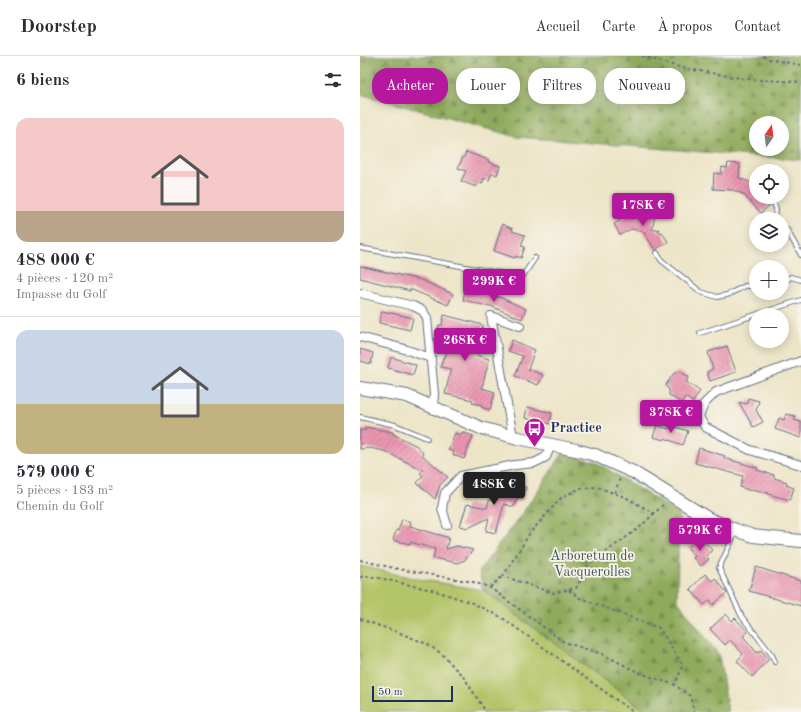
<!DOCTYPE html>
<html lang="fr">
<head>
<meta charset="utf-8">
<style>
	body { margin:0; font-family:"Old Standard TT",serif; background:#f7f7f7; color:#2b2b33; height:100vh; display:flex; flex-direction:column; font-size:15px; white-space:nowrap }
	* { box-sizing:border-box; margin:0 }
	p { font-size:13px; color:#7c7c81 }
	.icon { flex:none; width:22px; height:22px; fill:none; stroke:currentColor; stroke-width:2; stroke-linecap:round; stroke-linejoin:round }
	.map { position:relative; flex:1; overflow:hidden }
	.side { display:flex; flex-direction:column; background:#fff; width:360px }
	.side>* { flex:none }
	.top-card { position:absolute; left:12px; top:12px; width:369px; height:36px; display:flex; gap:8px }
	.needle { width:26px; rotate:14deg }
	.fabs { position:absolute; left:389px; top:60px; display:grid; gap:8px }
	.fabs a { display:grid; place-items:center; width:40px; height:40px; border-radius:50%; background:#fff; box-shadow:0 2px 10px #0003; font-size:20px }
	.scale { position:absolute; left:12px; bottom:10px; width:81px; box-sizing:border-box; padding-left:4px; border:2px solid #1b2f5e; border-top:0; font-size:11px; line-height:14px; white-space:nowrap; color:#1b2f5e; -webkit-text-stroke:3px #f7f3e8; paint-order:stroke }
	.price { position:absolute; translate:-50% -34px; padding:0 9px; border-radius:4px; background:#b5179e; color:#fff; font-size:13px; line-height:26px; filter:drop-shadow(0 1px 2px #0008) }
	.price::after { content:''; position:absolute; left:50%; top:24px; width:12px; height:9px; margin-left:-6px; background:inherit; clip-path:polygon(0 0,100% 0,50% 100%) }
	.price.current { background:#222; color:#fff }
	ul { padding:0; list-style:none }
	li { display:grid; align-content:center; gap:8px; height:212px; padding:0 16px }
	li+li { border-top:1px solid #e1e1e2 }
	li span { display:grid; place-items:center; height:124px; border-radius:12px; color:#555 }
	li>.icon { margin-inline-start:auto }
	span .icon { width:72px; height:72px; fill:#fffc; stroke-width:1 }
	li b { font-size:17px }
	h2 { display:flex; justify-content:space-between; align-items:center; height:48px; padding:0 16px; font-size:17px }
	.tag { padding:0 14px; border-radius:16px; background:#fff; box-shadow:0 2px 10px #0003; font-size:14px; line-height:36px }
	.tag.current { background:#b5179e; color:#fff }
	header { display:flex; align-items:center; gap:24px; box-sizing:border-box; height:56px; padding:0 20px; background:#fff; border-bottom:1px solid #e1e1e2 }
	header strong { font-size:19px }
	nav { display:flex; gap:22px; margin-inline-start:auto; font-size:14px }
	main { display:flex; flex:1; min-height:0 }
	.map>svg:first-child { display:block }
</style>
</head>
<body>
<header>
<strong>Doorstep</strong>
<nav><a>Accueil</a><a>Carte</a><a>À propos</a><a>Contact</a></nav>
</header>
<main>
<section class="side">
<h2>6 biens<svg class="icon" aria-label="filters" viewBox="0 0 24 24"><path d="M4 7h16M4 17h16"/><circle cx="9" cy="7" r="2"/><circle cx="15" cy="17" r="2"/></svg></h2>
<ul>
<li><span style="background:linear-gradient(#f6c9c9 75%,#b9a48a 0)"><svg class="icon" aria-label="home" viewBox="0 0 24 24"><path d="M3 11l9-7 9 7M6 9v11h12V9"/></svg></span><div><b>488 000 €</b><p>4 pièces · 120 m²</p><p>Impasse du Golf</p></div></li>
<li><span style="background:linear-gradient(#c9d6e8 60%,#c2b280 0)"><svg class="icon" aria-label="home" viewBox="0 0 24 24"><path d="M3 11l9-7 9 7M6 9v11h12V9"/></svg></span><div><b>579 000 €</b><p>5 pièces · 183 m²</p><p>Chemin du Golf</p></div></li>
</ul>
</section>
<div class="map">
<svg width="441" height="656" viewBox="0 0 441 656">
	<defs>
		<pattern id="forest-firs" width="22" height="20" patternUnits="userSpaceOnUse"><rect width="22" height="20" fill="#8faa5c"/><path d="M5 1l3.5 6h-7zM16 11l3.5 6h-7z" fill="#748b4f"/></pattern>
		<pattern id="building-hatch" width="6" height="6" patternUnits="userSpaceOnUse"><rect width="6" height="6" fill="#ea95b1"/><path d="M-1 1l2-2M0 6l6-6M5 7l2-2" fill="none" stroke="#bd7a93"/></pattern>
	</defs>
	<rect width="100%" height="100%" fill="#f7f3e8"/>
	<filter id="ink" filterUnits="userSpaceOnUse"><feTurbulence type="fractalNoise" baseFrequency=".025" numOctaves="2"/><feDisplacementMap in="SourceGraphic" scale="8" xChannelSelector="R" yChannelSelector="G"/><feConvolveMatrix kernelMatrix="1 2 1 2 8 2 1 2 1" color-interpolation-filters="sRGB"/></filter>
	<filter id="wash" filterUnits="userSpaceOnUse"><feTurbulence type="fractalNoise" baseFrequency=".012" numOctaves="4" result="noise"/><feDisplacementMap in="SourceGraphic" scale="16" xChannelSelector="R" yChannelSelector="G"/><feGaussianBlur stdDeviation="0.9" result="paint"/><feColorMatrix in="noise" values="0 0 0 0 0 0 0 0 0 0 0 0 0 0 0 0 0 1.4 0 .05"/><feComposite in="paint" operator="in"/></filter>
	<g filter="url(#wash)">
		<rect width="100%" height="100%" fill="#ede5c8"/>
		<!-- green -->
		<polygon fill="#b4c467" stroke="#687a62" points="0,510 57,523 123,534 287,656 0,656"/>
		<!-- forest -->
		<g fill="url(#forest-firs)" stroke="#556c5d" fill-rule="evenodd">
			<path d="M0,0H441V104L157,81L0,38ZM396,67H422V93H396Z"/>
			<polygon points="203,397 236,406 319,458 317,544 359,599 368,656 287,656 123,534 119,515 164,455"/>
		</g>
		<g id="blocks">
			<!-- building -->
			<g fill="url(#building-hatch)">
				<polygon points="106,96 129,104 128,106 140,110 137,119 132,117 129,124 124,122 122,128 118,126 116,131 101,125 106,115 98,112 103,101 104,101"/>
				<polygon points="368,107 380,108 379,122 390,126 396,132 396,141 407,141 409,142 411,148 401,157 383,138 373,134 353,133 354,117 361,118 362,111 367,112"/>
				<polygon points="283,152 296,155 292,174 299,173 298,176 302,176 308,186 295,194 283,175 271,173 260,179 254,168 271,158 281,160"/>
				<polygon points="142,168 153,173 152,175 165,179 161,190 165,191 161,202 156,200 155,202 134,195"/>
				<polygon points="0,210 61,224 93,238 88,249 50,233 50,235 0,222"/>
				<polygon points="105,233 139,241 166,253 162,263 128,249 127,250 103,244"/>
				<polygon points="22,255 53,262 50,274 19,267"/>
				<polygon points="84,259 123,269 116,299 129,303 122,332 135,336 130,354 121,351 122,349 112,347 113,344 85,338 91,313 81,311 83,301 85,302 91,281 77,278 79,269 82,269"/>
				<polygon points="152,284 175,294 168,313 183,319 178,329 155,320 163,300 148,295"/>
				<polygon points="367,290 376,316 350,325 347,316 353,313 348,296"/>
				<polygon points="0,293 13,297 11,308 0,305"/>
				<polygon points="31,301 56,309 53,319 28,312"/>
				<polygon points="321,316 329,321 326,326 340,335 333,346 325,341 321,347 309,339 309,333 305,330 314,317"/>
				<polygon points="388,342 399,345 396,354 403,366 393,371 379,346 387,348"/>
				<polygon points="167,351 192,357 190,368 165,362"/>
				<polygon points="426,358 435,360 434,364 441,366 441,382 415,373 419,362 424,364"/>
				<polygon points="297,369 308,373 309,369 328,375 323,389 304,382 304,384 293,381"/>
				<polygon points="5,371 33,376 33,378 57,390 63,397 62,399 88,421 80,429 75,443 57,427 63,420 60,417 63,414 24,395 10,392 0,393 0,374 6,374"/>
				<polygon points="102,376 113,380 104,403 93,399 94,396 88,394 95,377 101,379"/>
				<polygon points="339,392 365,400 364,402 398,412 397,414 414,419 414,422 427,426 426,429 434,432 430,444 408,438 409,437 392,433 391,435 380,431 383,420 335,407"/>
				<polygon points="135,424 146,428 147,425 166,431 162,444 157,442 154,451 144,448 136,477 126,475 129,462 108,472 100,470 107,448 127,452"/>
				<polygon points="42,463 51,466 50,470 89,482 86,493 97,490 113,494 105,504 97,507 73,502 75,493 50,486 50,488 33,484 36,474 38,475"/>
				<polygon points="336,484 341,489 345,486 352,494 346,500 349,503 341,510 333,502 335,500 328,492"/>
				<polygon points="396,511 441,525 441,550 389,535"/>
				<polygon points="345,518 352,525 355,522 367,537 353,549 350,544 344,549 330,533"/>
				<polygon points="366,558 372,565 375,562 388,576 383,580 397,597 401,594 409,603 392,621 377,605 383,598 370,584 365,589 350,573"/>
			</g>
		</g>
	</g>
	<g filter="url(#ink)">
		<use href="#blocks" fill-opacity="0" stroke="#646f83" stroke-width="1"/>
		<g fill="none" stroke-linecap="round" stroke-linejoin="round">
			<defs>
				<g id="lane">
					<polyline points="412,141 416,153 415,163"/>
					<polyline points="422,171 427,174 441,199"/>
					<polyline points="0,192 162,221 175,202"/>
					<polyline points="297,197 301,204 341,236 357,241 367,239 385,230 391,230 396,231"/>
					<polyline points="422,227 431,221 441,224"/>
					<polyline points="340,277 441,244"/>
					<polyline points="0,361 35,369 67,382"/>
					<polyline points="376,475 359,512 382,561 412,599 415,606"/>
				</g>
				<g id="street">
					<polyline points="0,237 53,250 63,255 67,262 74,338 73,351"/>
					<polyline points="0,281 41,292 71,302"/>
					<polyline points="441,305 356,336 344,348 339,361 345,371 390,394 441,409"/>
					<polyline points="153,381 131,260 160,270"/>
					<polyline points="87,469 82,452 85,437 101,420 155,409 174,407 186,401 191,389"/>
				</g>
				<polyline id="secondary" points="0,332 47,340 121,372 158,382 216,394 235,399 273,416 349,463 376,474 393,480 441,485"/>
			</defs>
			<!-- lane casing -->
			<use href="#lane" stroke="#646f83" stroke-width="6"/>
			<!-- street casing -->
			<use href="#street" stroke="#646f83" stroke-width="10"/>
			<!-- secondary casing -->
			<use href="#secondary" stroke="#646f83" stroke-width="14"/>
			<!-- path -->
			<g stroke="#646f83" stroke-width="2" stroke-dasharray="3 3" stroke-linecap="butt">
				<polyline points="282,0 323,12 385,23 441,26"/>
				<polyline points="403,0 409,3 441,9"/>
				<polyline points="255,437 260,422"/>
				<polyline points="295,458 265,441 237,431 221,432 202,441 184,461 170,477 143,520 193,537 216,532 229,508 279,472 304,448"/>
				<polyline points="0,504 38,513 113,526 129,531 204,586 242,598 280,617 315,629 330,640 334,656"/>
				<polyline points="0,521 6,520 19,522 76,535 112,547 141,561 273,656"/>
				<polyline points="130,531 143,520"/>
				<polyline points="209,534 220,542 299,572 323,609 315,629"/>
				<polyline points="0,563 40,577 67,588 82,598 105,623 126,656"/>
			</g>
			<!-- lane -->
			<use href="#lane" stroke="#fff" stroke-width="4"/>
			<!-- street -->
			<use href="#street" stroke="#fff" stroke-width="8"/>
			<!-- secondary -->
			<use href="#secondary" stroke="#fff" stroke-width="12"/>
		</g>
	</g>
	<!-- icons -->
	<defs>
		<symbol id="bus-pin" viewBox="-11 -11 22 30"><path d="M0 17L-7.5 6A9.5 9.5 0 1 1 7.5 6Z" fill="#b5179e" stroke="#f7f3e8"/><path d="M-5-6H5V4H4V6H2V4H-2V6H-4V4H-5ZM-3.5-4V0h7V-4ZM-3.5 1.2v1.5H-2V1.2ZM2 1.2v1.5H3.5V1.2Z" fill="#fff"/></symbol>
	</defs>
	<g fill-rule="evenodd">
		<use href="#bus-pin" x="162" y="360" width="25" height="34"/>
	</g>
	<g text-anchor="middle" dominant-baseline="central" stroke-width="3.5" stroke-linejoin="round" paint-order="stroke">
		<!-- poi labels -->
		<g font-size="14" font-weight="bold" fill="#1b2f5e" stroke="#f7f3e8" text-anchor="start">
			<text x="190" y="372">Practice</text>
		</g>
		<!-- park labels -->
		<g font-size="14" fill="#415460" stroke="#f7f3e8">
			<text x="232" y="500">Arboretum de<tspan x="232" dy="16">Vacquerolles</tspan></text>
		</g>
	</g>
</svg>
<div class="fabs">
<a><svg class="needle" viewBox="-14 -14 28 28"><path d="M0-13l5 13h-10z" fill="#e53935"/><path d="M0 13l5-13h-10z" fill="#7c7c81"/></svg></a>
<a><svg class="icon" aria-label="locate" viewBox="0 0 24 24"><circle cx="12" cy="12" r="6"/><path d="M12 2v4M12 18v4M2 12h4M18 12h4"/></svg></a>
<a><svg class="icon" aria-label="layers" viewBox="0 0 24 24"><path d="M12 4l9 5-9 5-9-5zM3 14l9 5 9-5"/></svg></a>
<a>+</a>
<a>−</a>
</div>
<div class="scale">50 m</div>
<b class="price" style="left:283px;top:171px">178K €</b>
<b class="price" style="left:134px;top:247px">299K €</b>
<b class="price" style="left:105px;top:306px">268K €</b>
<b class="price" style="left:311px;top:378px">378K €</b>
<b class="price current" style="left:134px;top:450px">488K €</b>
<b class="price" style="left:340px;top:496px">579K €</b>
<div class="top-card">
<a class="tag current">Acheter</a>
<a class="tag">Louer</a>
<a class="tag">Filtres</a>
<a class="tag">Nouveau</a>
</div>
</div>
</main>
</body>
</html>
